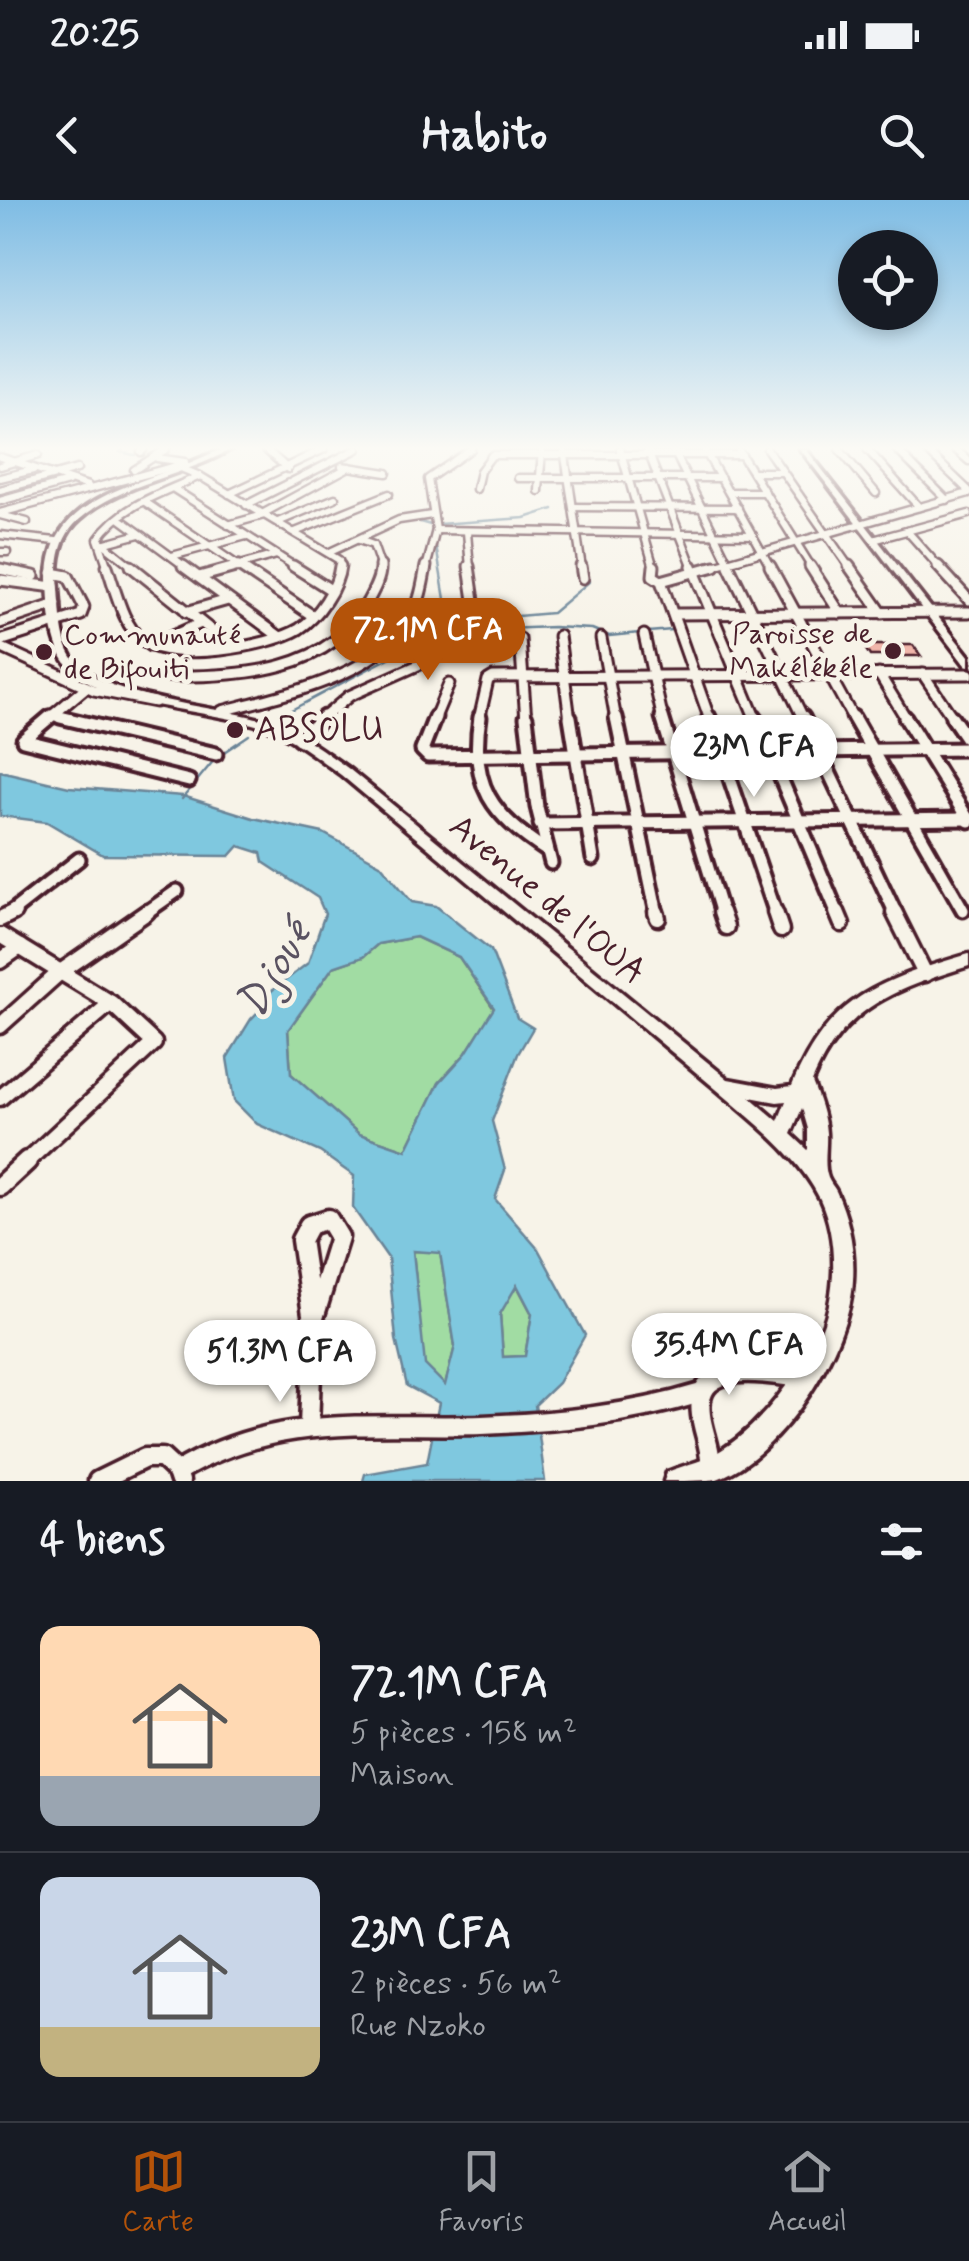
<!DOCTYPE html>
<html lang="fr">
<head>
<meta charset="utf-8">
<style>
	body { margin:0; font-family:Mynerve,sans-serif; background:#242831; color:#f1f3f6; height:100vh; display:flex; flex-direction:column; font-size:38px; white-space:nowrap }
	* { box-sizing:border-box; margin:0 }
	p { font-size:32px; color:#9ea1a6 }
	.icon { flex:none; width:55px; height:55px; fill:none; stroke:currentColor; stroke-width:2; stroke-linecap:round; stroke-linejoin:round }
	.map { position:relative; height:1281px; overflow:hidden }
	.details { display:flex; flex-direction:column; background:#171b24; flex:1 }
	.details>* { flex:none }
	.controls { position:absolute; left:838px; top:30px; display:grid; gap:20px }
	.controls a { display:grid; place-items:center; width:100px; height:100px; border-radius:50%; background:#171b24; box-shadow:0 5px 15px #0003; font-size:50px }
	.price { position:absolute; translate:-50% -85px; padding:0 22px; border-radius:35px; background:#fff; color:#222; font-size:32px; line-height:65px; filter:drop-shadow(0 2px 5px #0008) }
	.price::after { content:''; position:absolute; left:50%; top:60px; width:30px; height:22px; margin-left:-15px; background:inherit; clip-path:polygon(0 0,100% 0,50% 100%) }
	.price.current { background:#b45309; color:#fff }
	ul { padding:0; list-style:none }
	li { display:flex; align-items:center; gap:30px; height:250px; padding:0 40px }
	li+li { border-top:2px solid #363941 }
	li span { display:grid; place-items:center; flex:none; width:280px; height:200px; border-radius:20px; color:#555 }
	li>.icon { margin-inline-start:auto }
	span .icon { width:120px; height:120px; fill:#fffc; stroke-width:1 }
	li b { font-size:42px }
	h2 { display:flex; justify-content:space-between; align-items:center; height:120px; padding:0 40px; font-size:42px }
	.status { display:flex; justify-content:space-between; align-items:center; height:70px; padding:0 50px; background:#171b24; direction:ltr }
	.status svg { height:28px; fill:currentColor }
	header { display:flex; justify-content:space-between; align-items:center; height:130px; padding:0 40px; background:#171b24; font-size:45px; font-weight:800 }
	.menu { display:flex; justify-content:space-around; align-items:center; height:140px; border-top:2px solid #363941; background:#171b24; font-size:28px; color:#9ea1a6 }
	.menu a { display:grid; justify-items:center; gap:5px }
	.menu .current { color:#b45309 }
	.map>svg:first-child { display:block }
</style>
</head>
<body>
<div class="status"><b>20:25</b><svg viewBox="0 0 49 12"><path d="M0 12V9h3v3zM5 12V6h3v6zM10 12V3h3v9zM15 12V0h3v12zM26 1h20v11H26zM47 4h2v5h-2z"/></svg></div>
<header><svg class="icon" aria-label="back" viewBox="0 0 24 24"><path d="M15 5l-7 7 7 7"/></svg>Habito<svg class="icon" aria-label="search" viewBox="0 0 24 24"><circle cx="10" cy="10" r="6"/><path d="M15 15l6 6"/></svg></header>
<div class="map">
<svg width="969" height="1281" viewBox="0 0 969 1281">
	<rect width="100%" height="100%" fill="#f7f3e8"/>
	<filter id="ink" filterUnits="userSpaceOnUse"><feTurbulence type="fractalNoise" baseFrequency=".01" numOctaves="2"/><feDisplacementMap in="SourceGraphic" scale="20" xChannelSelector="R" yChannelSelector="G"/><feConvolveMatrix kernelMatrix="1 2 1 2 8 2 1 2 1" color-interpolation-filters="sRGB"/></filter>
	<g filter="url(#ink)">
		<!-- green -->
		<g fill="#a1dca3" stroke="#767e67" stroke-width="2.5">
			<polygon points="416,737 459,757 494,809 466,853 439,883 406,950 359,934 291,874 288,830 333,767 363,757 378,744"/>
			<polygon points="413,1051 440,1052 455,1146 445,1186 424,1165"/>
			<polygon points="516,1084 532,1114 525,1156 503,1157 500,1114"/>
		</g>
		<!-- water -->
		<path fill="#7fc8df" stroke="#6a8497" stroke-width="2.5" fill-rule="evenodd" d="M0,571L69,587L183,596L253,618L323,633L380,664L412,702L436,706L491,750L517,818L533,828L518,854L492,921L505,970L495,999L538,1049L585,1135L558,1183L535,1205L545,1281H363L365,1274L427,1263L439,1203L407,1186L396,1139L388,1058L353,1008L354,976L320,952L257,924L234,901L227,858L251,819L264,806L266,795L308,763L325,714L318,698L263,662L261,653L239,646L230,656L103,655L47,622L0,616ZM416,737L459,757L494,808L466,853L439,883L406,950L359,934L291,874L288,830L333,767L363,757L378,744ZM413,1051L440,1053L455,1146L445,1185L425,1165ZM517,1085L532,1114L525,1156L503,1157L500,1114Z"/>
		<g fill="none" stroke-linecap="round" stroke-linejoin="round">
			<!-- stream -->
			<g stroke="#6a8497" stroke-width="2.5">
				<polyline points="68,249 92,249"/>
				<polyline points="123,249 120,252 135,255"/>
				<polyline points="413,320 434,326"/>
				<polyline points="438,324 525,318 553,309"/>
				<polyline points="482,419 552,413 590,381"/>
				<polyline points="436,426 472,420"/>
				<polyline points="648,432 672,430"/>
				<polyline points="432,434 469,439"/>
				<polyline points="477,439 503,429 553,427 592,429 609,436 640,433"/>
				<polyline points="280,516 427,438 445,399 435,340"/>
				<polyline points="221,554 249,535"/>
				<polyline points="182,599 215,559"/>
			</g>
		</g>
		<!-- building -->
		<polygon fill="#f0b6ab" stroke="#4a1f2b" stroke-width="2.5" points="863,445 913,445 921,456 870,456"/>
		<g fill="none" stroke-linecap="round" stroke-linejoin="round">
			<defs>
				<g id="minor-far4">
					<polyline points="265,249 288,269"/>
					<polyline points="564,249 582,368"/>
					<polyline points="620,249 654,368"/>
					<polyline points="647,249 693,368"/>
					<polyline points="673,249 731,368"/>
					<polyline points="704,249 771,368"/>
					<polyline points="767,249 850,368"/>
					<polyline points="839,249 876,293"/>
					<polyline points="867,249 919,307"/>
					<polyline points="896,249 947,300"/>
					<polyline points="925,249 969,291"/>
					<polyline points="955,249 969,261"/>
					<polyline points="739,251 812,368"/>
					<polyline points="141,252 144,249"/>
					<polyline points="0,257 88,286"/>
					<polyline points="157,258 185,262"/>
					<polyline points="0,266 38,255"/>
					<polyline points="342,266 387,273"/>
					<polyline points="183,269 200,276"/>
					<polyline points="134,270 166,249"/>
					<polyline points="753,272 783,272"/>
					<polyline points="200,276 339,360 340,368"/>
					<polyline points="0,278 33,270"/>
					<polyline points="518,278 721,278"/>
					<polyline points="174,289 297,368"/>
					<polyline points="476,289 480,271 492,255 742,255"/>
					<polyline points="0,290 77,269"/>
					<polyline points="539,291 542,249"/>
					<polyline points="730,292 765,292"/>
					<polyline points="229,294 324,249"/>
					<polyline points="0,301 68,282"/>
					<polyline points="145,302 242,368"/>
					<polyline points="246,305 357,249"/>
					<polyline points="573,307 738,308"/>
					<polyline points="0,313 165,269"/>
					<polyline points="262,314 349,267"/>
					<polyline points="0,315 27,322"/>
					<polyline points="119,318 187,368"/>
					<polyline points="278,322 335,298"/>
					<polyline points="228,325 264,315"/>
					<polyline points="436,330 753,335"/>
					<polyline points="907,331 940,368"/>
					<polyline points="295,332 389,294"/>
					<polyline points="467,332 470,368"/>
					<polyline points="0,335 56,341"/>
					<polyline points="99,340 134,368"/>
					<polyline points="359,340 373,345 381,368"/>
					<polyline points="873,340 969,314"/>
					<polyline points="102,344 139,334"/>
					<polyline points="0,352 7,352"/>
					<polyline points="330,352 399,320 432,315"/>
					<polyline points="172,356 246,336"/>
					<path d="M108,368L98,339C121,305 164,292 200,276"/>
					<polyline points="230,368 276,355"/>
					<polyline points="426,368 436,330 428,279 471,249"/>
					<polyline points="706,368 969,293"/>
				</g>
				<g id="minor-far3">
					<path d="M107,366C115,388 123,427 143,441C173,463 269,447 299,429C318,417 338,387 340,366"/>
					<polyline points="131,366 232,447"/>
					<polyline points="183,366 280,437"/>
					<polyline points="239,366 313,416"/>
					<polyline points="293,366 331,390"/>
					<polyline points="581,366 583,378"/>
					<polyline points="654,366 653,376 661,381 710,520"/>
					<polyline points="692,366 756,520"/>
					<polyline points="729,366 804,520"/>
					<polyline points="770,366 854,520"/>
					<polyline points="810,366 840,413"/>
					<polyline points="849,366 882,413"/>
					<polyline points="938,366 969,400"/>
					<polyline points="0,369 34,376"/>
					<polyline points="199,377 239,366"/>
					<polyline points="0,380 54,387"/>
					<polyline points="661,381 715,366"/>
					<polyline points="186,412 228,400"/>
					<polyline points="674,414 969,412"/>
					<polyline points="0,423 56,404"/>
					<polyline points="644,435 663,520"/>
					<polyline points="559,436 570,520"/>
					<polyline points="601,438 616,520"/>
					<polyline points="520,439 526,520"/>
					<polyline points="0,441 81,415 84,407 68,376 52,373"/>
					<polyline points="150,446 201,423"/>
					<polyline points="0,447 94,490 155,502"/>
					<polyline points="879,474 907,520"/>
					<polyline points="923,474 954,520"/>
					<path d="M168,476C239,477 332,472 368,401C374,390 381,377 380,366"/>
					<path d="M222,511C285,494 375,478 411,417C420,402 423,383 426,366"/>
					<polyline points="51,515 71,520"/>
					<polyline points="47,520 84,489"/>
					<polyline points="321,520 349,496 472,441 477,421 469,366"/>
					<polyline points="434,520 449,484"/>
					<polyline points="479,520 488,480 493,477 969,474"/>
				</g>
				<g id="minor-far2">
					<polyline points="50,517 23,540 189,581"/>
					<polyline points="60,517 216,554"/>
					<polyline points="435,517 422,550 428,556 969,549"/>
					<path d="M480,517C469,586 492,615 547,651"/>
					<polyline points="526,517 537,607 551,663"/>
					<polyline points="570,517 593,659"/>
					<polyline points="616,517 657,714"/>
					<polyline points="662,517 722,714"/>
					<polyline points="709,517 776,714"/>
					<polyline points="755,517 838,714"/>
					<polyline points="803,517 896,714"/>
					<polyline points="853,517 963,710"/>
					<polyline points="905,517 969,621"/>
					<polyline points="952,517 969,542"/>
					<polyline points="299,539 324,517"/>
					<polyline points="540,624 969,619"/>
					<polyline points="9,714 79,659"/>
					<polyline points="144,714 177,691"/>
				</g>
				<g id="minor-far1">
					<polyline points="656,712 658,718"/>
					<polyline points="721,712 726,727"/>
					<polyline points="775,712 781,730"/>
					<polyline points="837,712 842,724"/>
					<polyline points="894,712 925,774"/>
					<polyline points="0,719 14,712"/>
					<polyline points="0,735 111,803 154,843 25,963"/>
					<polyline points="0,761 20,747"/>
					<polyline points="0,826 59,773 147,712"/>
					<polyline points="0,898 111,803"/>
				</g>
				<g id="minor">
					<polyline points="0,986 27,961"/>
					<polygon points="328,1019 339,1037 313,1121 301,1040 309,1025"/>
					<polyline points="309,1227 313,1121"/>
					<path d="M710,1268C712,1249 703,1233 701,1215C693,1155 771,1176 805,1178"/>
					<path d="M177,1272C276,1212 371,1228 482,1225C557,1222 629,1215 701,1193"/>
					<polyline points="98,1281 145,1258 162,1258 177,1272 180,1281"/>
				</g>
				<g id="major">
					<path d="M222,249H231C184,277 122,282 80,319C59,337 56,363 59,389C61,411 60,444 76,462C113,502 219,505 271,522C300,532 325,552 349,569L728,879L777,888L792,886C829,796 881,780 969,754V766C896,789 843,806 812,882C818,897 825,916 826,933C827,947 823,965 828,978C830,983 834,987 836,991C849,1019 855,1049 853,1080C850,1147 782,1256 717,1279C701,1281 680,1281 664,1281L667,1272C687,1264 706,1261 723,1249C747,1233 766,1213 783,1190C795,1174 808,1158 817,1140C837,1099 839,1041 820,999C798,954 753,921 716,889L341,575C316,557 292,537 263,527C211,510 105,507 69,467C50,446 49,406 48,379C48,308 112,292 167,271H162V267L181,261L189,263ZM750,897L777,902L786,901L778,921ZM802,908L808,929V950L791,934Z"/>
					<polygon points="800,249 806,249 969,456 969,466 965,465"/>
				</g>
			</defs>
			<!-- minor-far4 casing -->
			<use href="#minor-far4" stroke="#4a1f2b" stroke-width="11"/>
			<!-- minor-far3 casing -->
			<use href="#minor-far3" stroke="#4a1f2b" stroke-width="15"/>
			<!-- minor-far2 casing -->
			<use href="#minor-far2" stroke="#4a1f2b" stroke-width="19"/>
			<!-- minor-far1 casing -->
			<use href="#minor-far1" stroke="#4a1f2b" stroke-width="21"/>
			<!-- minor casing -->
			<use href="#minor" stroke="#4a1f2b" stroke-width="25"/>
			<!-- major casing -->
			<use href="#major" stroke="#4a1f2b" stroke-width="7"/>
			<!-- minor-far4 -->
			<use href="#minor-far4" stroke="#f7f3e8" stroke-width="6"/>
			<!-- minor-far3 -->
			<use href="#minor-far3" stroke="#f7f3e8" stroke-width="9"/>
			<!-- minor-far2 -->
			<use href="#minor-far2" stroke="#f7f3e8" stroke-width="11"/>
			<!-- minor-far1 -->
			<use href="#minor-far1" stroke="#f7f3e8" stroke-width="14"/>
			<!-- minor -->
			<use href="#minor" stroke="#f7f3e8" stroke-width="18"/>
			<!-- major -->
			<use href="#major" fill="#f7f3e8" fill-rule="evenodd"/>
		</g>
	</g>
	<!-- sky -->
	<linearGradient id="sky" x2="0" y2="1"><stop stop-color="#7ebce4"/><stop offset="0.58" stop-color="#fbfaf5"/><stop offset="1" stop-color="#fbfaf5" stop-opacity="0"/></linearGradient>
	<rect width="969" height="428" fill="url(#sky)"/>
	<!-- markers -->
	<g fill="#4a1f2b" stroke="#f7f3e8" stroke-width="4">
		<circle cx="893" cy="451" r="10"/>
		<circle cx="44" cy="452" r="10"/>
		<circle cx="235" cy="530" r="10"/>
	</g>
	<g text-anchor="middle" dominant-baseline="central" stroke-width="10" stroke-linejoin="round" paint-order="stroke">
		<!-- far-poi labels -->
		<g font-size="30" fill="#4a1f2b" stroke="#f7f3e8" text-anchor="end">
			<text x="873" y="434">Paroisse de<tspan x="873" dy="34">Makélékéle</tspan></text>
			<text x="64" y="435" text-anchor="start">Communauté<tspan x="64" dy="34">de Bifouiti</tspan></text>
		</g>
		<!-- poi labels -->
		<g font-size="35" fill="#4a1f2b" stroke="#f7f3e8" text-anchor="start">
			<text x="255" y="530">ABSOLU</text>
		</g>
		<!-- street labels -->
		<g font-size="35" fill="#4a1f2b" stroke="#f7f3e8">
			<text transform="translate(547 700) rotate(40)">Avenue de l'OUA</text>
		</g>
		<!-- near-water labels -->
		<g font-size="45" font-style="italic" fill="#5a5261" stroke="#f7f3e8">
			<text transform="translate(275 770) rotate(-59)">Djoué</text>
		</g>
	</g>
</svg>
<div class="controls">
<a><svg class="icon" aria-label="locate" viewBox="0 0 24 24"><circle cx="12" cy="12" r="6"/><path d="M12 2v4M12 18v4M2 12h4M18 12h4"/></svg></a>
</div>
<b class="price current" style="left:428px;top:483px">72.1M CFA</b>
<b class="price" style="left:754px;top:600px">23M CFA</b>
<b class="price" style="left:729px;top:1198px">35.4M CFA</b>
<b class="price" style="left:280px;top:1205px">51.3M CFA</b>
</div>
<section class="details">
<h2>4 biens<svg class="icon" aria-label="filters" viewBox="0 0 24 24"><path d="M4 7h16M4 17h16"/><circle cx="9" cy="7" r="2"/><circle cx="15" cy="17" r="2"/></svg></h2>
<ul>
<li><span style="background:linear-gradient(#ffd9b3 75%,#9aa5b1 0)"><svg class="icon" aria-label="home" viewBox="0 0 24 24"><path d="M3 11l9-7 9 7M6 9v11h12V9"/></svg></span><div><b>72.1M CFA</b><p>5 pièces · 158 m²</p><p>Maison</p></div></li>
<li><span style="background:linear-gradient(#c9d6e8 75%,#c2b280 0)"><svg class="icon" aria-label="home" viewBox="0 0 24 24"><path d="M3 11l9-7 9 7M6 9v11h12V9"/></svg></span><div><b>23M CFA</b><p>2 pièces · 56 m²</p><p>Rue Nzoko</p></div></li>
</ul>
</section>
<nav class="menu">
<a class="current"><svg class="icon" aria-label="map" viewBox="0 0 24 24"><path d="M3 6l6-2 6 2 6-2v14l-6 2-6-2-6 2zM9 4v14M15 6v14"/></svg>Carte</a>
<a><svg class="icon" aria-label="saved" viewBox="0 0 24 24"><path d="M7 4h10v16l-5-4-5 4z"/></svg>Favoris</a>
<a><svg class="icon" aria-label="home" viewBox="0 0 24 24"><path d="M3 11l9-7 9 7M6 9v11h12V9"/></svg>Accueil</a>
</nav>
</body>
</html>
